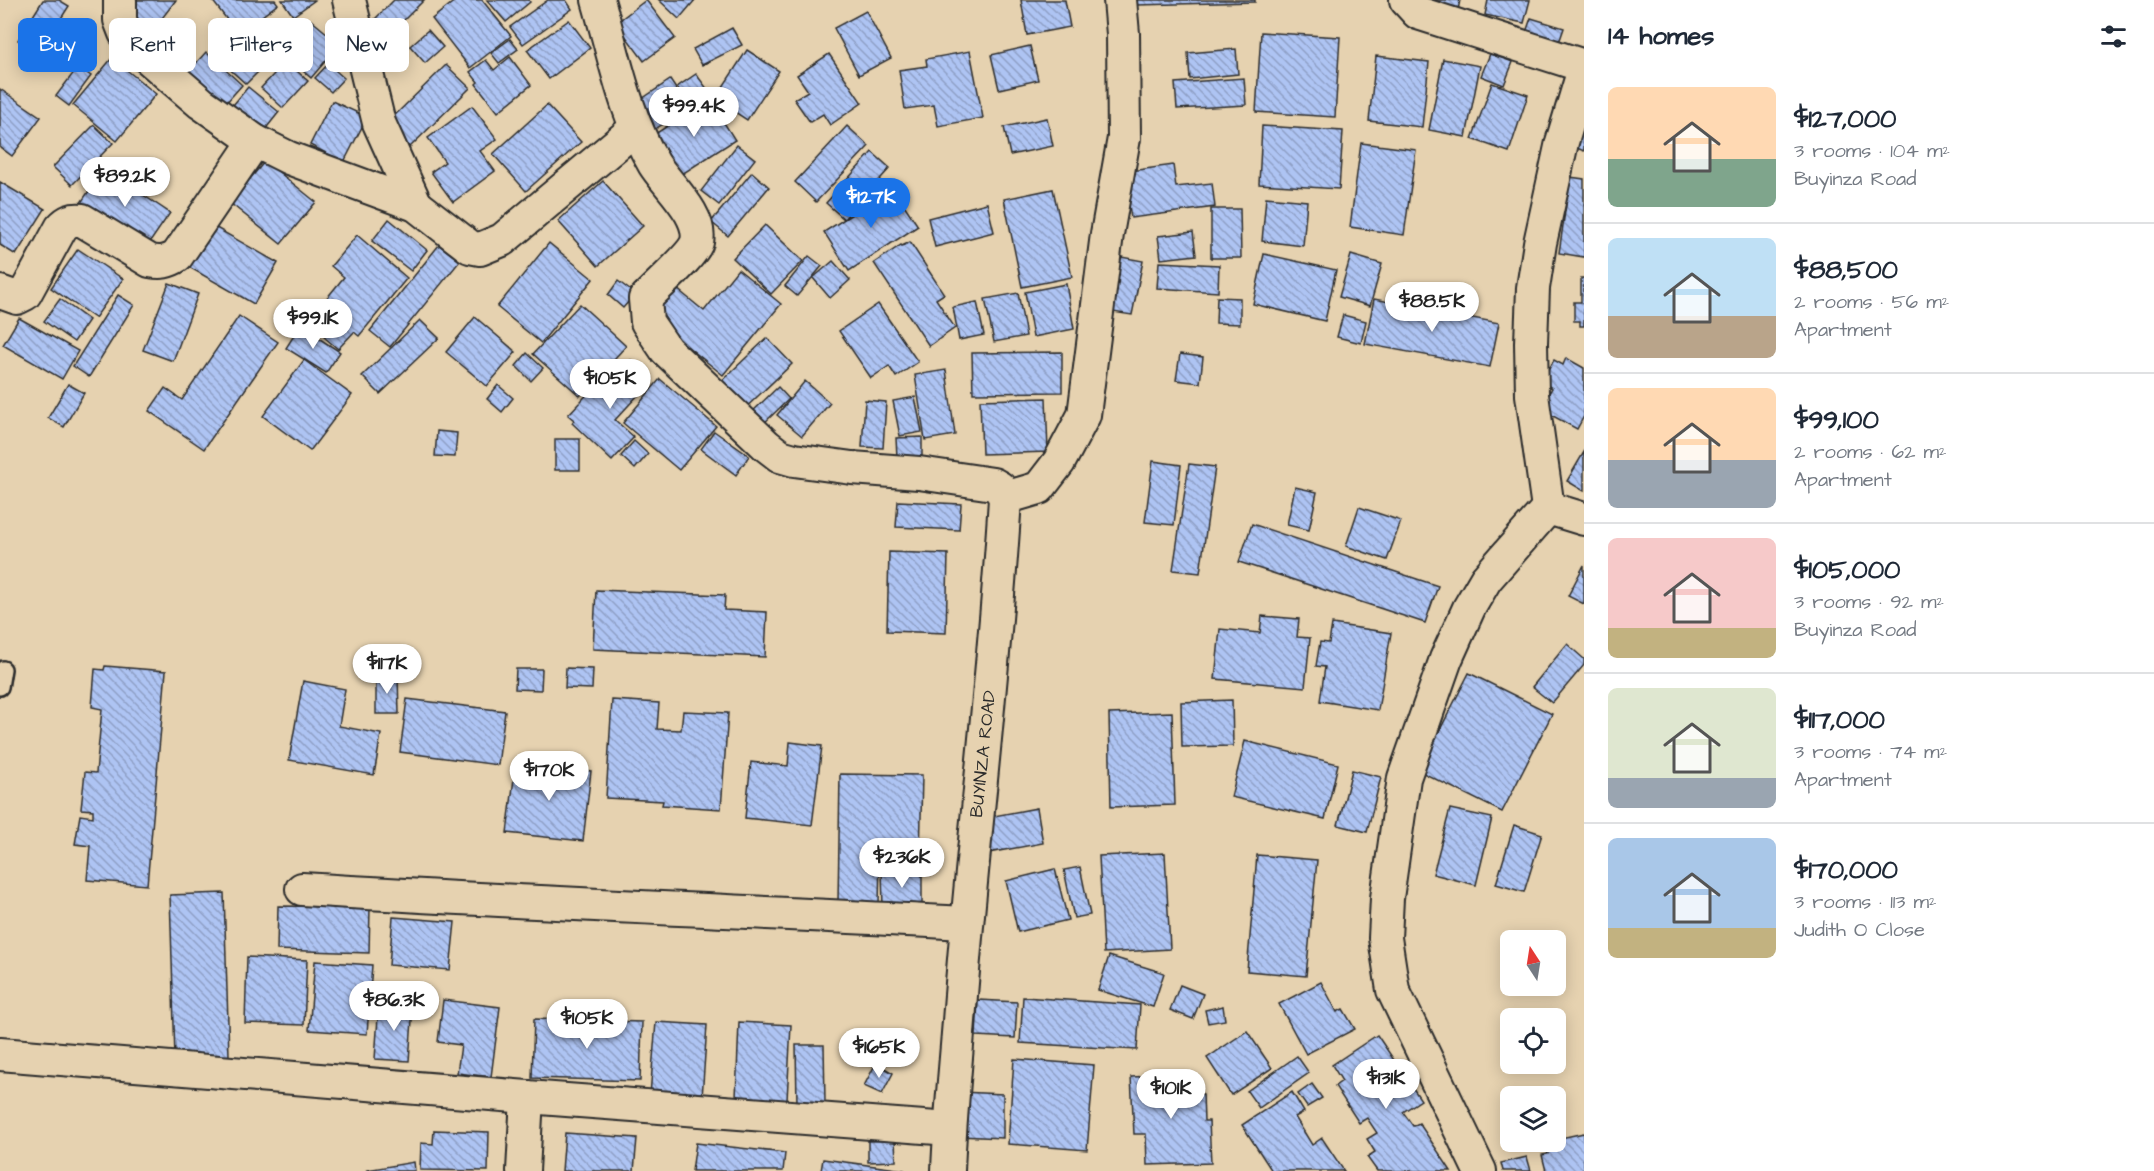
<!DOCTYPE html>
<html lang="en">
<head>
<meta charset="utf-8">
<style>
	body { margin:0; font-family:"Architects Daughter",sans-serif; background:#f6f6f7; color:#1f2937; height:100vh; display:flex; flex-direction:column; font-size:22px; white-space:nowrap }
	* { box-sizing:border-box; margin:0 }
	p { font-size:20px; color:#747a83 }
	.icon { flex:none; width:33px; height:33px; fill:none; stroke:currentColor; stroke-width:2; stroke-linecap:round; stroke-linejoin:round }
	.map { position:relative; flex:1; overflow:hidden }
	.side { display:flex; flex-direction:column; background:#fff; width:570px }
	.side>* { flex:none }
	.hud { position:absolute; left:18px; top:18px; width:570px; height:54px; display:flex; gap:12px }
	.needle { width:39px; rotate:348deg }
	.buttons { position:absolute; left:1500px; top:930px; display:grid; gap:12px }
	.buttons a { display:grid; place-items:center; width:66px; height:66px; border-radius:9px; background:#fff; box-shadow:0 3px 15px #0003; font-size:30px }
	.price { position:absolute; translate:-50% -51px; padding:0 14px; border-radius:21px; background:#fff; color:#222; font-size:20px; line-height:39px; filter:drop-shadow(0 2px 3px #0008) }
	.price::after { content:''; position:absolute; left:50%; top:36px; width:18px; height:14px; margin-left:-9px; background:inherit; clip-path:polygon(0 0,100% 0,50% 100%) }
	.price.active { background:#1a73e8; color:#fff }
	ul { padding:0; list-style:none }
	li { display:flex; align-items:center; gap:18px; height:150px; padding:0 24px }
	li+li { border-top:2px solid #e0e1e3 }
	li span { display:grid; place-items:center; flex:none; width:168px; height:120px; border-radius:9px; color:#555 }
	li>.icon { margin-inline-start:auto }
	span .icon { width:72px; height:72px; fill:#fffc; stroke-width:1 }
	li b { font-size:26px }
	h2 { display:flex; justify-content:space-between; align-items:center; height:72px; padding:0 24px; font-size:26px }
	.chip { padding:0 21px; border-radius:9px; background:#fff; box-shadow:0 3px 15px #0003; font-size:21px; line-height:54px }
	.chip.active { background:#1a73e8; color:#fff }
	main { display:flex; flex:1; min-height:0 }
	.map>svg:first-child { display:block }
</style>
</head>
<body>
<main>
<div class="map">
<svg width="1584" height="1171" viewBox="0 0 1584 1171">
	<defs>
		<pattern id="building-back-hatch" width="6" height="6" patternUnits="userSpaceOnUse" patternTransform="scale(1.5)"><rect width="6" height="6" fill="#aec4f3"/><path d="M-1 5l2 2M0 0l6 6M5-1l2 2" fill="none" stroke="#8e9fc5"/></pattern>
	</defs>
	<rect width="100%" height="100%" fill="#e6d2b0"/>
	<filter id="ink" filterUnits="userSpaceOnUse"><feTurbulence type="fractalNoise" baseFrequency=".0167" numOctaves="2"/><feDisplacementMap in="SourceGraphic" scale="12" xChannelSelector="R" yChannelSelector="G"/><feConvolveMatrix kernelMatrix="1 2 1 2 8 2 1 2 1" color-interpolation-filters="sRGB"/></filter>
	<g filter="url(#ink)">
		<!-- building -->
		<g fill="url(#building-back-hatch)" stroke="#2b2b2b" stroke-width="1.5">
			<polygon points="43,0 59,0 69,6 39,53 18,40"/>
			<polygon points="124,0 176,0 153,30 120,5"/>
			<polygon points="212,0 275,0 278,4 238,34"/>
			<polygon points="282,0 315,0 293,16"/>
			<polygon points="394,0 424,0 387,37 372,22"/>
			<polygon points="456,0 482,0 511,36 470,68 432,19"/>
			<polygon points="487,0 529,0 530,2 506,22"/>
			<polygon points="548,0 566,0 572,9 523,44 510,27"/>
			<polygon points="646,0 675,38 644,61 616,23"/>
			<polygon points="659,0 695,0 679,19"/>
			<polygon points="1021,0 1065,0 1070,27 1027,35"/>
			<polygon points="1137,0 1255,0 1255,2 1137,5"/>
			<polygon points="1420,0 1460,0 1458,10"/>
			<polygon points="1488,0 1530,0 1524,23 1485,15"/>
			<polygon points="866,11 891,58 859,75 834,28"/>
			<polygon points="1531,18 1564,28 1556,51 1523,41"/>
			<polygon points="311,20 340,44 311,78 282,53"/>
			<polygon points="569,20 590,48 549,79 527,50"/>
			<polygon points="732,28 742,45 702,65 693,49"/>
			<polygon points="428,30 443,47 425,63 410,46"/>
			<polygon points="1261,32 1340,37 1335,117 1256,112"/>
			<polygon points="234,37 264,66 246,84 215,56"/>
			<polygon points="510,39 518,49 499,63 491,53"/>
			<polygon points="1030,46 1038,80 999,89 991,55"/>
			<polygon points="1236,49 1238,74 1190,79 1188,53"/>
			<polygon points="747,50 779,71 747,120 715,99"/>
			<polygon points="970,51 983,118 938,126 934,105 905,109 899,70 927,66 926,59"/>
			<polygon points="206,52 242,85 225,104 188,72"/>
			<polygon points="829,54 862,103 830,125 823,114 810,122 794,99 808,91 797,75"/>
			<polygon points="1490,54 1513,62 1504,85 1481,76"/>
			<polygon points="1376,56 1429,62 1422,127 1369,121"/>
			<polygon points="510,57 531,85 498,112 476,84 478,82 470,72 486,60 494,70"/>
			<polygon points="112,58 156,94 117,141 73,105"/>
			<polygon points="1443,59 1480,66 1466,137 1429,130"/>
			<polygon points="286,61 308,81 283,108 261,88"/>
			<polygon points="328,64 344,78 331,92 315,78"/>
			<polygon points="446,65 470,88 410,147 386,124"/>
			<polygon points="78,67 91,76 69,106 56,96"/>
			<polygon points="696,74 711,94 692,108 677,87"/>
			<polygon points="1244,78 1246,105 1177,109 1175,83"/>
			<polygon points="670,80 688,107 651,132 633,105"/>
			<polygon points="1492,83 1528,95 1509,152 1472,139"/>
			<polygon points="248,87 279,112 260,136 229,110"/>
			<polygon points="0,89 41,117 12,156 0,147"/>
			<polygon points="709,99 735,140 679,176 652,136"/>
			<polygon points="332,101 367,117 344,162 310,145"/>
			<polygon points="547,105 581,142 526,191 493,154"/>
			<polygon points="472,106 497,139 480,151 495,171 453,202 431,172 445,162 428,138"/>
			<polygon points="1584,113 1584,151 1569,145"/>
			<polygon points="1047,118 1053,146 1010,155 1004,127"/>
			<polygon points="94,125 113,143 72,185 53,167"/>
			<polygon points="847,126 869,146 816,202 795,182"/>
			<polygon points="1262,126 1343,131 1339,189 1259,184"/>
			<polygon points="1361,143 1416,150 1404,235 1350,227"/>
			<polygon points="737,145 755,159 719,205 701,191"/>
			<polygon points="872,152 890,168 844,219 826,203"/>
			<polygon points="265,161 316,202 281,244 230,203"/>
			<polygon points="1173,165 1176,187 1212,183 1215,207 1131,218 1124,172"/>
			<polygon points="104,169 170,213 146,248 80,204"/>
			<polygon points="752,172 769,187 728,236 711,222"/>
			<polygon points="1570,177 1584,179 1584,257 1559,253"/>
			<polygon points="603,181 643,226 598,266 558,221"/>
			<polygon points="0,182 45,209 16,255 0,245"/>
			<polygon points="893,188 918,226 849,271 824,232"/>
			<polygon points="1053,189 1072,277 1022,287 1004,199"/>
			<polygon points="1266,197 1307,201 1303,246 1262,241"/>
			<polygon points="987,203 994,232 935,247 928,218"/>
			<polygon points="1211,209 1240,209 1241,258 1211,258"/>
			<polygon points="389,219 427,250 411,271 372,241"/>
			<polygon points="211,225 278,263 254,304 187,266"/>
			<polygon points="765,225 803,261 771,294 733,258"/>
			<polygon points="1193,232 1196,255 1161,259 1158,236"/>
			<polygon points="357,235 407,278 359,336 354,332 338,349 324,337 340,320 322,304 344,277 331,266"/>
			<polygon points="910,242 944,294 936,299 955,328 929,346 874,263 901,245 902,246"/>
			<polygon points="549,243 593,279 541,343 497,307"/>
			<polygon points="439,245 460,261 390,347 370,331"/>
			<polygon points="78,249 123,279 95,318 51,288"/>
			<polygon points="1264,254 1336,270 1325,321 1253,304"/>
			<polygon points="1351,255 1382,264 1370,306 1339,297"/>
			<polygon points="809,256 822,266 797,296 785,286"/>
			<polygon points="1116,256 1143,261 1132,315 1106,311"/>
			<polygon points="833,261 850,280 830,298 813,278"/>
			<polygon points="1159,262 1219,265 1218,292 1157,288"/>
			<polygon points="738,269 781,304 723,375 652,318 676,288 704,311"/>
			<polygon points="1581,278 1584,278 1584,326 1580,326 1580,321 1574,321 1574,302 1581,302"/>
			<polygon points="618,281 635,294 623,308 608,295"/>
			<polygon points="169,283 198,294 173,361 143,350"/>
			<polygon points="1066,284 1074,329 1033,337 1025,292"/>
			<polygon points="1018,293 1026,336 994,342 985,299"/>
			<polygon points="118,295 134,305 89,377 73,366"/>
			<polygon points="1217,297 1240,298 1240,324 1216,323"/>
			<polygon points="60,299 89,320 74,342 44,321"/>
			<polygon points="1374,299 1499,323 1490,367 1365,344"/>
			<polygon points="977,302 984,335 959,340 953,307"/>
			<polygon points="580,304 626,346 580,396 533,354"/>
			<polygon points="878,304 918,362 896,377 889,366 871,378 839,331"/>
			<polygon points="1343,315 1366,321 1361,343 1337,337"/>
			<polygon points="239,316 278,342 204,449 149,411 165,388 182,400"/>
			<polygon points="475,317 516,352 487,386 446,352"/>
			<polygon points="19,318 78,351 62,379 3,345"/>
			<polygon points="420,320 439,338 380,394 362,376"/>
			<polygon points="300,326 340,352 326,373 286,348"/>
			<polygon points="767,338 792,364 739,414 714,388"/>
			<polygon points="1062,352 1062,392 973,393 972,353"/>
			<polygon points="527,353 543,368 531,381 516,366"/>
			<polygon points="1180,354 1203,357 1200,383 1176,380"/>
			<polygon points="1566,358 1584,368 1584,416 1577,429 1540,409 1552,388 1542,382 1554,360 1563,365"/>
			<polygon points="304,360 352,395 310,451 263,416"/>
			<polygon points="631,360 652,380 615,420 634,437 612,461 572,423 574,420 568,415 595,386 601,392"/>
			<polygon points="946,370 955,435 925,440 915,375"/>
			<polygon points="660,379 716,426 679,470 623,423"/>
			<polygon points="805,381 830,403 802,436 777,415"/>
			<polygon points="68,384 84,393 64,427 48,418"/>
			<polygon points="498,385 513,398 502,412 487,399"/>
			<polygon points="778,387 789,399 761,426 750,414"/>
			<polygon points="915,397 922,432 900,436 893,401"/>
			<polygon points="1046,398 1048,452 982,454 980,400"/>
			<polygon points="865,400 886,402 883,448 862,447"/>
			<polygon points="437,431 457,433 455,457 435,456"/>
			<polygon points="714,431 749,456 736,475 701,449"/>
			<polygon points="922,437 922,457 897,457 896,438"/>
			<rect x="555" y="439" width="25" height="31"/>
			<polygon points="634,441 648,454 635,469 621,456"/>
			<polygon points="1584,452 1584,491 1567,481"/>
			<polygon points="1153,461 1181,465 1174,525 1145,522"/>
			<polygon points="1189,464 1215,467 1200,573 1173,570"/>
			<polygon points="1295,487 1317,492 1309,530 1287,525"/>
			<polygon points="898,501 961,504 959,530 896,527"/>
			<polygon points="1359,507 1401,521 1387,560 1346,546"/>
			<polygon points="1252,524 1438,586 1425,623 1239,562"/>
			<polygon points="889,552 948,554 946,633 887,631"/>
			<polygon points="1584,565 1584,604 1568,596"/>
			<polygon points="596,590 725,595 724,610 767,612 765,657 593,649"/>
			<polygon points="1262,616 1299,619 1297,637 1310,638 1305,687 1215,679 1220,629 1260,633"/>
			<polygon points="1332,624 1391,633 1378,710 1320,701 1325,667 1316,666 1320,642 1329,643"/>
			<polygon points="1567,644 1584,659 1584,665 1552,703 1532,687"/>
			<polygon points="105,666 166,671 147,885 87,880 90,846 75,844 80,815 93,817 93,810 81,809 85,772 96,773 102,709 92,707 95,669 104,670"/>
			<polygon points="566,668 593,669 592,689 565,688"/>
			<polygon points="516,669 542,669 541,690 515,689"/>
			<polygon points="1469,673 1552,714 1502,812 1419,771"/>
			<polygon points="398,675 399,714 376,714 376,676"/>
			<polygon points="303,681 345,689 339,726 381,734 374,775 289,760"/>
			<polygon points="407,699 505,711 498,765 400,752"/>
			<polygon points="612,700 659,703 657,729 681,730 683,711 728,713 721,809 662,805 663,801 606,798"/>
			<polygon points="1232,700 1233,746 1182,747 1181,702"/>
			<polygon points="1172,712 1175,805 1111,807 1109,714"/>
			<polygon points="1245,741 1338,764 1325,819 1231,797"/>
			<polygon points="790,742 822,746 812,825 745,818 751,762 788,766"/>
			<polygon points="516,763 591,771 583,841 507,833"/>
			<polygon points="1352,770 1381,777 1367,832 1338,825"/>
			<polygon points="840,774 922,775 920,858 880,858 879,904 838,903"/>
			<polygon points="1037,808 1043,843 988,853 983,818"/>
			<polygon points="1450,809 1492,818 1476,885 1433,874"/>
			<polygon points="1514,825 1542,834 1524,892 1496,884"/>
			<polygon points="1165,853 1170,949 1104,953 1099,856"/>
			<polygon points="1257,855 1317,860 1306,976 1247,971"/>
			<polygon points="1080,867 1090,915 1074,918 1064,870"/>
			<polygon points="1055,869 1068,920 1018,932 1006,881"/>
			<polygon points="882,870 922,870 922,907 883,908"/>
			<polygon points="224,893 229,1056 175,1058 170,895"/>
			<polygon points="278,906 370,907 369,953 277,950"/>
			<polygon points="393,917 455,922 450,970 389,965"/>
			<polygon points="1109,956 1164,973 1153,1007 1098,990"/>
			<polygon points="247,957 307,960 304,1025 245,1023"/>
			<polygon points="315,961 372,965 367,1034 309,1030"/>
			<polygon points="1321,982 1337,1012 1343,1009 1355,1029 1306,1054 1279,1004"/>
			<polygon points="1180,985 1203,994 1193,1019 1170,1010"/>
			<polygon points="1023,997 1140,1005 1137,1050 1020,1043"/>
			<polygon points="443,1000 500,1007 491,1077 457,1073 461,1045 438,1042"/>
			<polygon points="978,1000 1017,1002 1015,1038 976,1036"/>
			<polygon points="379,1003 413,1006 409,1061 375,1059"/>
			<polygon points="1223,1006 1225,1020 1208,1023 1205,1010"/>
			<polygon points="534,1019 642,1022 640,1081 532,1078"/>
			<polygon points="656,1022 707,1025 702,1098 650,1095"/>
			<polygon points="739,1022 791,1025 787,1100 736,1098"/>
			<polygon points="1247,1031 1272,1068 1231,1095 1207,1058"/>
			<polygon points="1377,1035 1421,1100 1403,1112 1413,1126 1419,1123 1451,1171 1377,1171 1367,1157 1375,1152 1367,1139 1377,1133 1367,1118 1359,1123 1335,1086 1342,1081 1332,1065"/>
			<polygon points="796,1045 824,1045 825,1103 797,1104"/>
			<polygon points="1297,1056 1309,1073 1259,1108 1247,1091"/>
			<polygon points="1014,1059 1094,1065 1087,1150 1008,1144"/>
			<polygon points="876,1063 893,1073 882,1094 864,1086"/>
			<polygon points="1185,1075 1186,1085 1196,1084 1197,1094 1203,1094 1204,1121 1209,1121 1211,1163 1147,1165 1146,1134 1134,1134 1131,1077"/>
			<polygon points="1312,1084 1322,1098 1307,1107 1298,1094"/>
			<polygon points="960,1092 1003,1094 1003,1138 959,1136"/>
			<polygon points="1292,1092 1304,1112 1295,1117 1312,1145 1322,1138 1344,1171 1272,1171 1242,1125"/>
			<polygon points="434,1130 489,1132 488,1171 420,1170 421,1143 433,1144"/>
			<polygon points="565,1133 637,1138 634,1171 562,1171"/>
			<polygon points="1584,1133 1584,1171 1546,1171 1542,1155 1548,1154 1545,1142 1556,1142 1556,1139"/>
			<polygon points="895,1140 896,1161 868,1162 868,1141"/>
			<polygon points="696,1143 785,1153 783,1171 692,1171"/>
			<polygon points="1527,1157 1531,1171 1503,1171 1501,1163"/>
			<polygon points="823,1159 904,1170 904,1171 821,1171"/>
			<polygon points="414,1162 415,1171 368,1171 367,1170"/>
		</g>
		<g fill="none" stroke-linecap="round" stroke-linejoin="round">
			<defs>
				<polyline id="service" points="0,687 3,669"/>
				<g id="minor">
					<polyline points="120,0 120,20 125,33 144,54 201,103 255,141 289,158 416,205 470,247 480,249 502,240 636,128"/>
					<polyline points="349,0 379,123 416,205"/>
					<path d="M598,0C614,55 625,115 654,164C667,185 703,215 697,242C693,255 655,288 645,299L647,322L666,350L767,446L780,456L794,460L852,468L919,473L993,484L1000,488L1005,498C995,669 973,838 960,1008C956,1063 950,1117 948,1171"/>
					<polyline points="1406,0 1418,13 1584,66"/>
					<path d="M0,292L17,298L25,294L61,228C67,221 72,219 82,220L150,261C161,263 168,262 177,256L255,141"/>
					<polyline points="1005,498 1039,488 1059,462 1084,415 1107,234 1124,138 1123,34 1120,0"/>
					<polyline points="1548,508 1532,395 1531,343 1533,288 1540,243 1562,142 1584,69"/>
					<polyline points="1548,508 1584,519"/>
					<path d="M302,889C523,903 745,911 966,923"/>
					<polyline points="0,1054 527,1097 950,1129"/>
					<polyline points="523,1171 527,1097"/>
					<polyline points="1480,1171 1393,990 1385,938 1387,898 1404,778 1446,659 1469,608 1486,579 1548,508"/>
				</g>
			</defs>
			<!-- service casing -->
			<use href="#service" stroke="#2b2b2b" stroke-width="20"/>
			<!-- minor casing -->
			<use href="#minor" stroke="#2b2b2b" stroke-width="36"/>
			<!-- service -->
			<use href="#service" stroke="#e6d2b0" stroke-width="15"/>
			<!-- minor -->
			<use href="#minor" stroke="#e6d2b0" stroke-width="32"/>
		</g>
	</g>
	<g text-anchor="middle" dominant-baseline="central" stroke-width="6" stroke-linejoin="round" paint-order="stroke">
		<!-- street labels -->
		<g font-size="18" fill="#2b2b2b" stroke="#e6d2b0">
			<text transform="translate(983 754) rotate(-84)">BUYINZA ROAD</text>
		</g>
	</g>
</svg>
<div class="buttons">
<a><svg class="needle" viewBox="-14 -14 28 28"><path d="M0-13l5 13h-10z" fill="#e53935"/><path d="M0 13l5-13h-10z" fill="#747a83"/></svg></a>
<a><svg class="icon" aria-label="locate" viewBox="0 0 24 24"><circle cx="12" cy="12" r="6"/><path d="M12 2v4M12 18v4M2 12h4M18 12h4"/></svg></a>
<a><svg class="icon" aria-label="layers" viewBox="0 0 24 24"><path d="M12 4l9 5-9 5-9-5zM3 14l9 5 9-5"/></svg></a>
</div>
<b class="price" style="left:694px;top:138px">$99.4K</b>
<b class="price" style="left:125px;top:208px">$89.2K</b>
<b class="price active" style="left:871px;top:229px">$127K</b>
<b class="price" style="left:1432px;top:333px">$88.5K</b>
<b class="price" style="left:313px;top:350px">$99.1K</b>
<b class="price" style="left:610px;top:410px">$105K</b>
<b class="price" style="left:387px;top:695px">$117K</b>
<b class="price" style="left:549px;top:802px">$170K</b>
<b class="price" style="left:902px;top:889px">$236K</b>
<b class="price" style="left:394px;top:1032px">$86.3K</b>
<b class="price" style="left:587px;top:1050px">$105K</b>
<b class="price" style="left:879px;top:1079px">$165K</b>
<b class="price" style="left:1386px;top:1110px">$131K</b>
<b class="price" style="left:1171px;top:1120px">$101K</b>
<div class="hud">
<a class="chip active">Buy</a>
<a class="chip">Rent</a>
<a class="chip">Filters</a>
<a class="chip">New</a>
</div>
</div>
<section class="side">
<h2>14 homes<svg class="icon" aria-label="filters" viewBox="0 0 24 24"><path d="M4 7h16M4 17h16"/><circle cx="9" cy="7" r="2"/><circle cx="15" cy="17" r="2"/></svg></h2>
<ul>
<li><span style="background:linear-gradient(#ffd9b3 60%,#7fa58c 0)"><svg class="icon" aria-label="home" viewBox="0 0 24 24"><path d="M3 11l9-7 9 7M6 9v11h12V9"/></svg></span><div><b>$127,000</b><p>3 rooms · 104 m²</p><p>Buyinza Road</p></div></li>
<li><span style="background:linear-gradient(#bfe0f5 65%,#b9a48a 0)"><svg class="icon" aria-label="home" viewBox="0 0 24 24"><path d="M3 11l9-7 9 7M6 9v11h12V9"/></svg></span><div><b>$88,500</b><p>2 rooms · 56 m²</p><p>Apartment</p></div></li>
<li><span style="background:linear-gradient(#ffd9b3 60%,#9aa5b1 0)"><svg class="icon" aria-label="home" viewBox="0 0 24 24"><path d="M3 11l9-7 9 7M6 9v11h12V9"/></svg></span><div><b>$99,100</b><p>2 rooms · 62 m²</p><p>Apartment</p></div></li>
<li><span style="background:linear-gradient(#f6c9c9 75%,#c2b280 0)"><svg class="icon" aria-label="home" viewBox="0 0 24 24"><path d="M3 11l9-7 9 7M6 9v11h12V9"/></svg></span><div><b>$105,000</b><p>3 rooms · 92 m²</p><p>Buyinza Road</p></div></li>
<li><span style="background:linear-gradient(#dfe7d0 75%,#9aa5b1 0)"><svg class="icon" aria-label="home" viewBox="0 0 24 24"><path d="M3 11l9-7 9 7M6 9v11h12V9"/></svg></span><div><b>$117,000</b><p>3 rooms · 74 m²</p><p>Apartment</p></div></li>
<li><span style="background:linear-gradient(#a9c7e8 75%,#c2b280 0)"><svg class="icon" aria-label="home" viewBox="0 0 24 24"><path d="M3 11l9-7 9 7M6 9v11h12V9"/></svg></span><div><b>$170,000</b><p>3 rooms · 113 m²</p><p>Judith O Close</p></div></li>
</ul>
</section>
</main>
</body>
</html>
